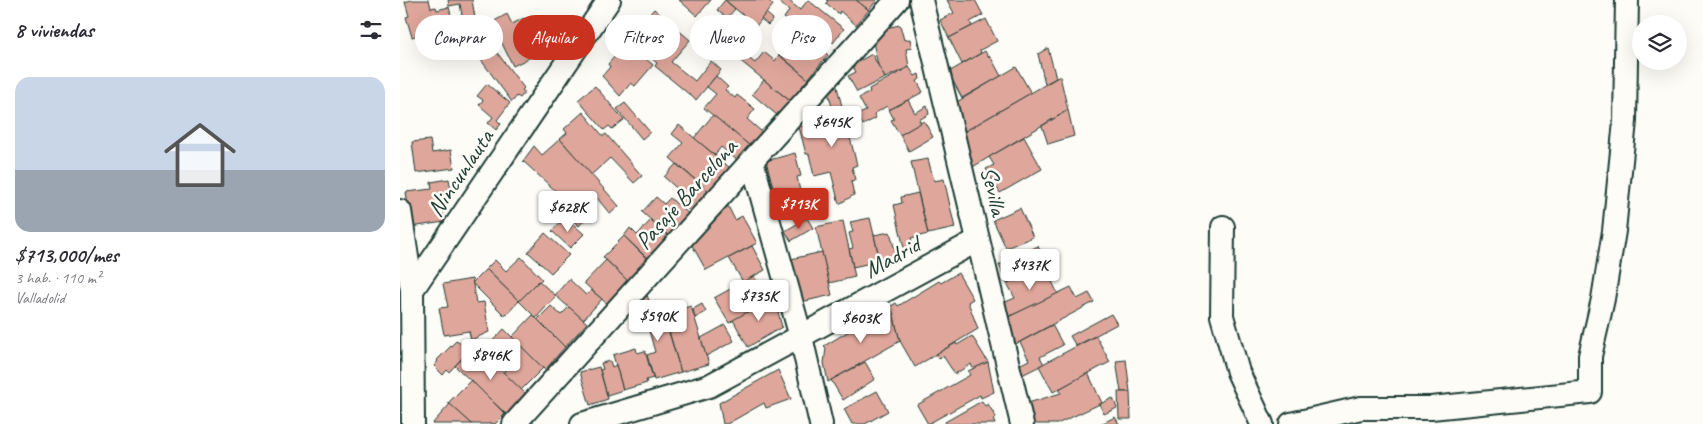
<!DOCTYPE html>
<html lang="es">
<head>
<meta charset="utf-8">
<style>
	body { margin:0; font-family:Caveat,sans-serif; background:#f2f2f3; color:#2b2b33; height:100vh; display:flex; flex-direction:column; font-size:19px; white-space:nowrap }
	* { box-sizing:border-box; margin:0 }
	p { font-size:16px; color:#7c7c81 }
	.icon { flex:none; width:28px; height:28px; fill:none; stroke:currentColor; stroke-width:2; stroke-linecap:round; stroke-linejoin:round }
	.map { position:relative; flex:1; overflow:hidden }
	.details { display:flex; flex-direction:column; background:#fff; width:400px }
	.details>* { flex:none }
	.top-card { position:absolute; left:15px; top:15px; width:475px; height:45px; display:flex; gap:10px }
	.tools { position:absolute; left:1232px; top:15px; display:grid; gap:10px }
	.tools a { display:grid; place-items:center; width:55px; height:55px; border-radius:50%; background:#fff; box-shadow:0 5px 20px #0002; font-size:25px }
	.price { position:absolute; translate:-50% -42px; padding:0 11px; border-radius:5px; background:#fff; color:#222; font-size:16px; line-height:32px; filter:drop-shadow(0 1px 2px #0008) }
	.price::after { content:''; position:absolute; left:50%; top:30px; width:15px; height:11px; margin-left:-8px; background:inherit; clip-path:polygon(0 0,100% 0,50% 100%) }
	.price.current { background:#c8321e; color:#fff }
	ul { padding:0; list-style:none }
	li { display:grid; align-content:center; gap:10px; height:265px; padding:0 15px }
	li span { display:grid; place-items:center; height:155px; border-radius:15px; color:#555 }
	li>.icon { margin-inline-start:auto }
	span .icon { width:90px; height:90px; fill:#fffc; stroke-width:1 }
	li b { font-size:21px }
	h2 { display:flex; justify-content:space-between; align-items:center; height:60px; padding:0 15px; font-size:21px }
	.chip { padding:0 18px; border-radius:22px; background:#fff; box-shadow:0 5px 20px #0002; font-size:18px; line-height:45px }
	.chip.current { background:#c8321e; color:#fff }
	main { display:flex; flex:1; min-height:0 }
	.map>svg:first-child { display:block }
</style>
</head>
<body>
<main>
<section class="details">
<h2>8 viviendas<svg class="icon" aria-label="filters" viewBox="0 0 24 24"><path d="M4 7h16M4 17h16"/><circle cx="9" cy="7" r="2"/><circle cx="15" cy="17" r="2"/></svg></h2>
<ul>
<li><span style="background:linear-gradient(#c9d6e8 60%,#9aa5b1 0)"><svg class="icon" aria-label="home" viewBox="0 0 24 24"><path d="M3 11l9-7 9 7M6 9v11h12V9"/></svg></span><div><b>$713,000/mes</b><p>3 hab. · 110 m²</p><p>Valladolid</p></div></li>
</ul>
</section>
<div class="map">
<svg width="1303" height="424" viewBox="0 0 1303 424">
	<rect width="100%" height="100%" fill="#fdfcf7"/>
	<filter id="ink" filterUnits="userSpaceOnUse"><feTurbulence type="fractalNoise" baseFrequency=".02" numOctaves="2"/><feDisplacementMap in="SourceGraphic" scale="10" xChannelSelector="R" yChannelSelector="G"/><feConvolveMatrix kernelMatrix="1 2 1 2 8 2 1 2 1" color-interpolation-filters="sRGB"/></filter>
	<g filter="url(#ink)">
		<!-- building -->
		<g fill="#dfa69b" stroke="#1f3d34">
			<polygon points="11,0 29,0 31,8 36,7 37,10 49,7 53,24 41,27 44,37 24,42 22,34 12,37 6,17 9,16 5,2"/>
			<polygon points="48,0 72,0 76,24 59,27 58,16 62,15 60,4 49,6"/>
			<polygon points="279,0 311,0 297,16"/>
			<polygon points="325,0 335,9 327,18 317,10"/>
			<polygon points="325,0 368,0 373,5 356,26"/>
			<polygon points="377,0 388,0 400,10 408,0 444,29 433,43 430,40 422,50 384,18 389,11"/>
			<polygon points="426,0 456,0 469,10 456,25 440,11 439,14 426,3 428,1"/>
			<polygon points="456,0 477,0 469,10"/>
			<polygon points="547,0 575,0 583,15 570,22 572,26 549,38 540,20 554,13"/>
			<polygon points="254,9 290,40 271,62 295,81 311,61 321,70 296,100 255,66 257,63 229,38"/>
			<polygon points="366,13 373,19 368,25 361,19"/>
			<polygon points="107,14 112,24 124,18 126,22 135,17 141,29 132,33 141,52 113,66 97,33 94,34 89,24"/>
			<polygon points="586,19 597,41 580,50 581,53 562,64 549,38"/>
			<polygon points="500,25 504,40 510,39 512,48 506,49 509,67 485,78 478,65 473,42 477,41 476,36 481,35 480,29"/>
			<polygon points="67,31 74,48 49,59 42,42"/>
			<polygon points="401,33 428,55 408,79 382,57"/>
			<polygon points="231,46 253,65 235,86 231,83 220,96 202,76 210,67 208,64 217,54 220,57"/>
			<polygon points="648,48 656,78 645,84 638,54"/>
			<polygon points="337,49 355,63 364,52 375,61 379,55 408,79 390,101 332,54"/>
			<polygon points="95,50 124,88 122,90 125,92 120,98 117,96 112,102 81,60"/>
			<polygon points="585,51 588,57 590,56 601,76 562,98 552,79 550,81 547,73"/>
			<polygon points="472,54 485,78 457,92 448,76 456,72 452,65"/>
			<polygon points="509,67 515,76 519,74 520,79 517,81 523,92 489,110 487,106 474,114 476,118 463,125 457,115 466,111 459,98 470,92 469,89"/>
			<polygon points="616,67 631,93 562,133 555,103"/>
			<polygon points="316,76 328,87 325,90 335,98 337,95 355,109 347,119 362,132 350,146 304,108 316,94 307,87"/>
			<polygon points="660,76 668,110 571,168 562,133"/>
			<polygon points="364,80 390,101 378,116 352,94"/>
			<polygon points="436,83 457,165 452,167 455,180 451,181 454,195 439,204 431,172 414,176 409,154 406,154 399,127 435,118 428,92"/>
			<polygon points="87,84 110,103 97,120 101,124 96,130 88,123 93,117 79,105 83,100 77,96"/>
			<polygon points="195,86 224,120 212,129 209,126 204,130 178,100"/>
			<polygon points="508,100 515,113 527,106 529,114 519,120 521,123 500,135 491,120 494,119 489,110"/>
			<polygon points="225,103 250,132 242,139 217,109"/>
			<polygon points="668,110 674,136 648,144 642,126"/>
			<polygon points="183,112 203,136 206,134 242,176 234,183 210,158 191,175 160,139 167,133 164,129"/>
			<polygon points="313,115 350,146 338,161 321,147 315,155 294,138"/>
			<polygon points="524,121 533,137 509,151 500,135"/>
			<polygon points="279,125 330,168 323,177 313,195 270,158 283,143 272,134"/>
			<polygon points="624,137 642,169 600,193 586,169 594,165 589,157"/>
			<polygon points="160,139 219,206 210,214 197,198 186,207 180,200 173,207 123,161 134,146 142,155"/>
			<polygon points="30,140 32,153 51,150 54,168 16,173 12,142"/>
			<polygon points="395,153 401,176 397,177 401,196 377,202 366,161"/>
			<polygon points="528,159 534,181 544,179 555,228 528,234 511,162"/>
			<polygon points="276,164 310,192 297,206 296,205 290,211 276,199 282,193 264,177"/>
			<polygon points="49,179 52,195 41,197 44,222 11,227 6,192 32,189 31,182"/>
			<polygon points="518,193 528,234 511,238 514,251 505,253 494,205 502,203 501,197"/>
			<polygon points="256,197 264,204 270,198 289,214 270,237 242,212"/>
			<polygon points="164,199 185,219 179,226 158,206"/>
			<polygon points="328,206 335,220 342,216 357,243 306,270 292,245"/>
			<polygon points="620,208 633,237 606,248 593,220"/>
			<polygon points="165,217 184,234 170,248 152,231"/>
			<polygon points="407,218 413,228 391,241 385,231"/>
			<polygon points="470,218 480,261 453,267 449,249 453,248 449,233 453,232 450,222"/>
			<polygon points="251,220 270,237 249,260 224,236 230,228 237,235"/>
			<polygon points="443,221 455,277 429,283 416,227"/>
			<polygon points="490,232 497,258 480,261 474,235"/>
			<polygon points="145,233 169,255 151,273 128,252"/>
			<polygon points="224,236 249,261 229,282 203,257"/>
			<polygon points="352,246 365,270 343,282 329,258"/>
			<polygon points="638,246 646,264 607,283 599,265"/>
			<polygon points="422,252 432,295 401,302 391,259"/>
			<polygon points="121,257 142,279 119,301 86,269 95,260 106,271"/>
			<polygon points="206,260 229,282 207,304 184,283"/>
			<polygon points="644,265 658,294 606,318 603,303 615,298 607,283"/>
			<polygon points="86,269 119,301 105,316 72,283"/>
			<polygon points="558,273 573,299 568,302 578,329 515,367 500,341 491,306 496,303 498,306 539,281 541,283"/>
			<polygon points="354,276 359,286 365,282 374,297 329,323 314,298"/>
			<polygon points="72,279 76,303 84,302 89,332 71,340 69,331 44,335 39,308 48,307 43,284"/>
			<polygon points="169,279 186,295 191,290 202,299 183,320 155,295"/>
			<polygon points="139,281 156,296 136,318 119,301"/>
			<polygon points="671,287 677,299 689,293 694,302 614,345 606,318"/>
			<polygon points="247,295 256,321 265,319 281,372 254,380 247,355 255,352 248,327 241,329 235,308"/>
			<polygon points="374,297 382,327 348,347 333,320"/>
			<polygon points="302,304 306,312 295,318 293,309"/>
			<polygon points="151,306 161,315 169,307 187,323 165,347 137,320"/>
			<polygon points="291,306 309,364 281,372 264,314"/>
			<polygon points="491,306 500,341 428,382 424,363 426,348 424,346"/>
			<polygon points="711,314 717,324 676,346 670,336"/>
			<polygon points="133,315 165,347 145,370 112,337"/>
			<polygon points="325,325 334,341 306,356 301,338"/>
			<polygon points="652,325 663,345 640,357 644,364 622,375 619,365 629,360 620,342"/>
			<polygon points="104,329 143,368 121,390 103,373 105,370 93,358 91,361 82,352"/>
			<polygon points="572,336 588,362 573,369 571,364 555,374 543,356 539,359 536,354 556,343 557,345"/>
			<polygon points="696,336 710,362 653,392 639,366"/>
			<polygon points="57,340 68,352 49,372 47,370 43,375 34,366 38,361 37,360"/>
			<polygon points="75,345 128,396 108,416 55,366"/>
			<polygon points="236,348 237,353 245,351 253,378 246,380 247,383 223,390 213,355"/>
			<polygon points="726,360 730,392 721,392 716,361"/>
			<polygon points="210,361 212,367 216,365 223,390 207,395 200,370 203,369 201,363"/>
			<polygon points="465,362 475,379 443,400 431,380"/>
			<polygon points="588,362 594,392 581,398 580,395 528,424 517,405 570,375 568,371"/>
			<polygon points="199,367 208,399 190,405 180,372"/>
			<polygon points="378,370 391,399 366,408 364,403 327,424 323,424 319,403"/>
			<polygon points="688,373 702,403 657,424 634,424 628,403 661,393 659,389"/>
			<polygon points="71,380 105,414 95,424 90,423 88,424 72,424 48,403"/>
			<polygon points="477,391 488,411 465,424 452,424 444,409"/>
			<polygon points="718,392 730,392 731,419 719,419"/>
			<polygon points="713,398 717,408 704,414 700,404"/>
			<polygon points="582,401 585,406 588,404 596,417 593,419 595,424 546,424 545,422"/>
			<polygon points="50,404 72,424 32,424"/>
			<polygon points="715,417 719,424 701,424"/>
		</g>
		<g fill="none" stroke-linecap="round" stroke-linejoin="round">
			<defs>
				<g id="minor">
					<polyline points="521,0 622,424"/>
					<polyline points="352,161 401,337 421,424"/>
					<polyline points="0,211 12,290 13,424"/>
					<polyline points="823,227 822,316 838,372 862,424"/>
					<polyline points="12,290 209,0"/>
					<polyline points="114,424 497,0"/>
					<polyline points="182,424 309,386 578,240"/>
					<polyline points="891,424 961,408 1031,408 1190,392 1190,356 1203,299 1214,231 1225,121 1227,0"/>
				</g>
			</defs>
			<!-- minor casing -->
			<use href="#minor" stroke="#1f3d34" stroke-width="26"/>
			<!-- minor -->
			<use href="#minor" stroke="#fdfcf7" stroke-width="22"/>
		</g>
	</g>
	<g text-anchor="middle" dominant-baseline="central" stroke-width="5" stroke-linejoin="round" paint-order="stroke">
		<!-- street labels -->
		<g font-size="24" fill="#1f3d34" stroke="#fdfcf7">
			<text transform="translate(60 173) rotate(-56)">Nincunlauta</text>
			<text transform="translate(594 191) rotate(77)">Sevilla</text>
			<text transform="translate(286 194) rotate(-48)">Pasaje Barcelona</text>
			<text transform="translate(492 257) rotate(-29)">Madrid</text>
		</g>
	</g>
</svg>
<div class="tools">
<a><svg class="icon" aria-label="layers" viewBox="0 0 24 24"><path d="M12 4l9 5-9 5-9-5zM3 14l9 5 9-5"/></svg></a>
</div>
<b class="price" style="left:432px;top:148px">$645K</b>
<b class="price current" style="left:399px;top:230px">$713K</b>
<b class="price" style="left:168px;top:233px">$628K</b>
<b class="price" style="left:630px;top:291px">$437K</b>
<b class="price" style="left:359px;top:322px">$735K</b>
<b class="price" style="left:258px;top:342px">$590K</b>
<b class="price" style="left:461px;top:344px">$603K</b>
<b class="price" style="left:91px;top:381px">$846K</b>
<div class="top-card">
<a class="chip">Comprar</a>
<a class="chip current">Alquilar</a>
<a class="chip">Filtros</a>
<a class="chip">Nuevo</a>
<a class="chip">Piso</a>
</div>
</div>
</main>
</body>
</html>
